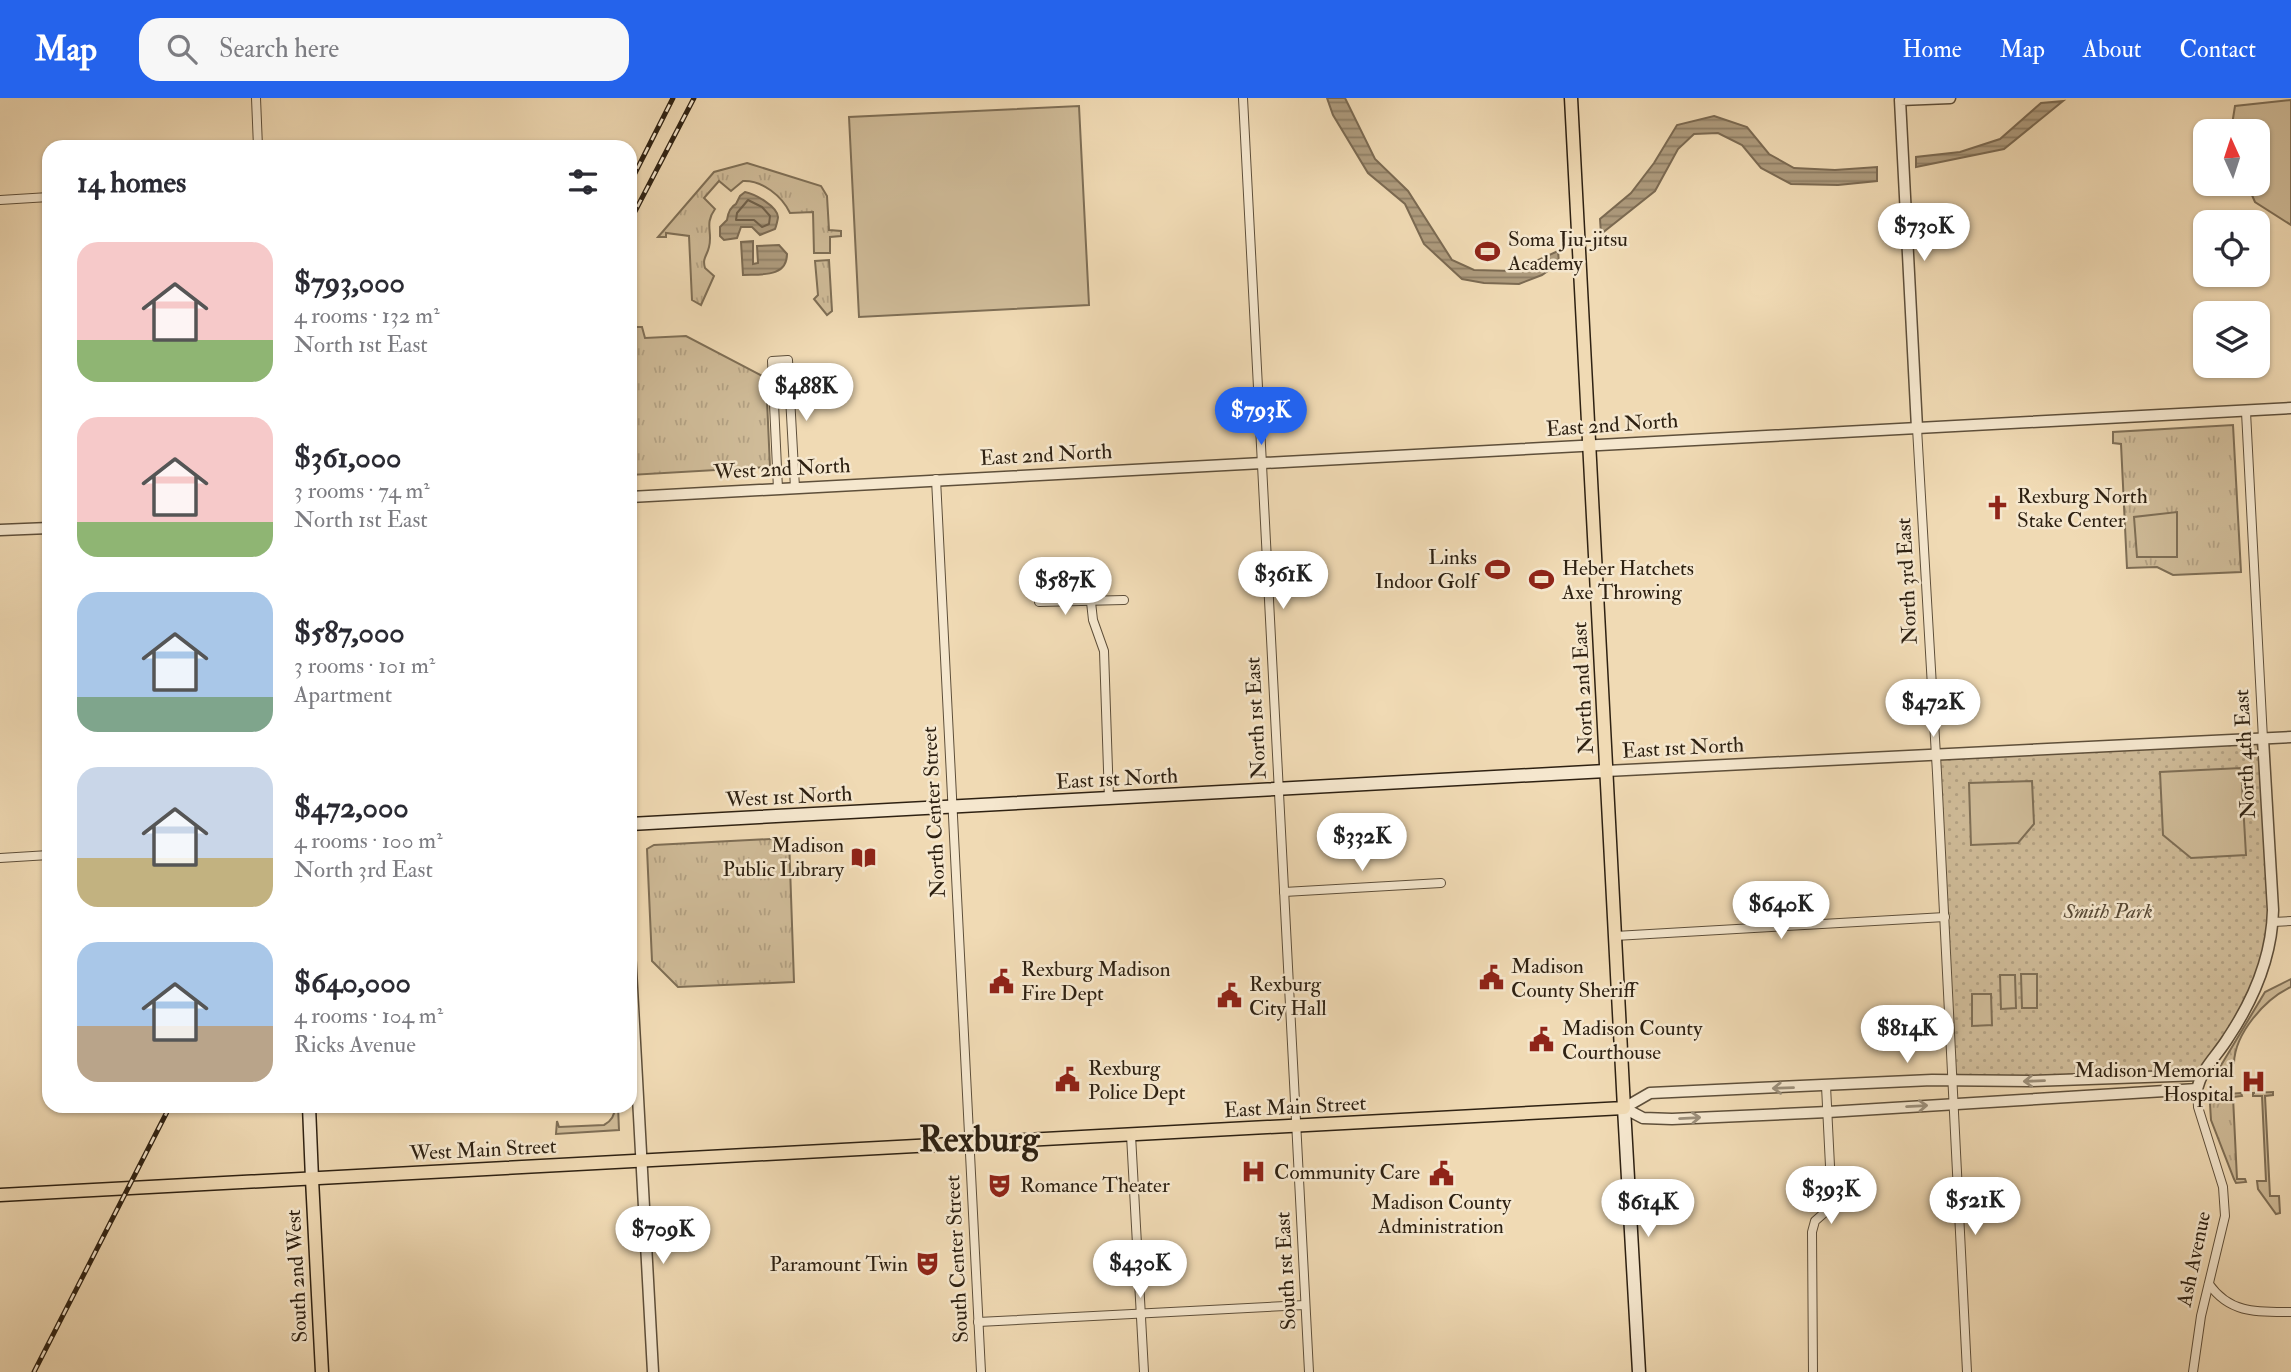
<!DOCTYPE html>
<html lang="en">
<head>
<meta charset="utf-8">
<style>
	body { margin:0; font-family:"IM FELL Double Pica",serif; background:#f7f7f7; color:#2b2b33; height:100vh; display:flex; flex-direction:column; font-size:26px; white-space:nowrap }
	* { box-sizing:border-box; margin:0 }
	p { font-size:23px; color:#7c7c81 }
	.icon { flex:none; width:38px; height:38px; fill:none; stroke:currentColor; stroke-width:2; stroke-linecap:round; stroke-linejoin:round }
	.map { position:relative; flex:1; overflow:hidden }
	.drawer { position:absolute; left:42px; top:42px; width:595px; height:973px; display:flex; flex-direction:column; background:#fff; border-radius:21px; box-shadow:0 2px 5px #0004 }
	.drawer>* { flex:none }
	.needle { width:46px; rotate:357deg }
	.buttons { position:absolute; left:2193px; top:21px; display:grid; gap:14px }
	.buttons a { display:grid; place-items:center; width:77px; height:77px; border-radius:14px; background:#fff; box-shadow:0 2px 5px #0004; font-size:35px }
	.price { position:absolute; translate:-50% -60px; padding:0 16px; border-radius:24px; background:#fff; color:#222; font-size:23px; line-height:46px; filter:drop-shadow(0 2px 4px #0008) }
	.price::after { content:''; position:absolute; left:50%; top:42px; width:21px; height:16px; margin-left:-10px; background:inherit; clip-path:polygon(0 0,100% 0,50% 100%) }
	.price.on { background:#2563eb; color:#fff }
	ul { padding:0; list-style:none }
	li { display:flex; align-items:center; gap:21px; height:175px; padding:0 35px }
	li span { display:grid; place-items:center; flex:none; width:196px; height:140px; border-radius:21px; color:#555 }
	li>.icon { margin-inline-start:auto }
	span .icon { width:84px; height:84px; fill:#fffc; stroke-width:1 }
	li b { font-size:30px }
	h2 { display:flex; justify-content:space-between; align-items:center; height:84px; padding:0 35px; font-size:30px }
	header { display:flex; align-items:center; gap:42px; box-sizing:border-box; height:98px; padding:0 35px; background:#2563eb; color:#fff }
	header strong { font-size:33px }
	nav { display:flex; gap:38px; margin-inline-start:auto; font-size:24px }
	.search { width:490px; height:63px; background:#f7f7f7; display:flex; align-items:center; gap:18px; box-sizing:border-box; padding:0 24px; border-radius:21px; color:#7c7c81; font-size:26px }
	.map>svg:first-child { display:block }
</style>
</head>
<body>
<header>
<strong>Map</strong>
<div class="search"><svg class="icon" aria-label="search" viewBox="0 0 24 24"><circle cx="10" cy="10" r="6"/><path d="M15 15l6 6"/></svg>Search here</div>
<nav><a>Home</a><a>Map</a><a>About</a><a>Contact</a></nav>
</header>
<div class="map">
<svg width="2291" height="1274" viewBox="0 0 2291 1274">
	<defs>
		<pattern id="grass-tufts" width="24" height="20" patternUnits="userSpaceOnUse" patternTransform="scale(1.75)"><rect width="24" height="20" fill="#cfbb98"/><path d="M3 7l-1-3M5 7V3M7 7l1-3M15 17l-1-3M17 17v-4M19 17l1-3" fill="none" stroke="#b2a082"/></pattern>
		<pattern id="park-dots" width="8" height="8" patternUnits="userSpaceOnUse" patternTransform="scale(1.75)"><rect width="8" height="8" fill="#cfbb98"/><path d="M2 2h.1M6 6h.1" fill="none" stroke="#b2a082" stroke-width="1.8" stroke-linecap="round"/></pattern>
		<pattern id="water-rules" width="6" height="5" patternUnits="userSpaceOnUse" patternTransform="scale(1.75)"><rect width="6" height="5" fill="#ae9b7d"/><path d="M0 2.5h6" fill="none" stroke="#8e7e65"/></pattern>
	</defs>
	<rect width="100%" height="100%" fill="#f0dab4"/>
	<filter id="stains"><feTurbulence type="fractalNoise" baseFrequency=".00286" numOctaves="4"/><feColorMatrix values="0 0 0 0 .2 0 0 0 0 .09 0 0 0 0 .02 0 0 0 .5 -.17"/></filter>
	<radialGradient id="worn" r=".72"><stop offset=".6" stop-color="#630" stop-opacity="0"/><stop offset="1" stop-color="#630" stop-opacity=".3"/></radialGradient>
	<!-- grass -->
	<g fill="url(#grass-tufts)" stroke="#7e6e55" stroke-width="2">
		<path d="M747,65L821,88L827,98L829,132L841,133V138L830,139V155H814L813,114L790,115C782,98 762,82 743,83L731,93L719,83L704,100L715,111C704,126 713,134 709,149C707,158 702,160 705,170L714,178L701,207L692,202L689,138L666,135V139H658L714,74Z"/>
		<polygon points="829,162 832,213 827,217 814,201 818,197 815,163"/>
		<polygon points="630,229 642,229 645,240 686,238 766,280 770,369 630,377"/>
		<polygon points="2233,327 2241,474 2173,477 2157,469 2127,470 2121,346 2113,345 2113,334"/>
		<polygon points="789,740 794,884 678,889 652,863 647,751 654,747"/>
		<path d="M2291,881V889C2265,901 2235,935 2234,965L2226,973L2220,974L2218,972L2223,964L2265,894Z"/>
		<polygon points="2273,994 2273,997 2265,998 2270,1098 2279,1098 2280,1115 2276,1116 2258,1091 2257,1083 2266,1083 2262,998 2253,998 2253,995"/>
		<polygon points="2241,995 2242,998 2233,999 2237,1081 2245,1081 2246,1084 2236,1085 2234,1081 2211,1022 2210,1006 2215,997"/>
		<path d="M615,1008H618L619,1032L556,1036L557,1023L559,1029L604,1027C612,1023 615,1017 615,1008Z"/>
	</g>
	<!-- park -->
	<polygon fill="url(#park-dots)" stroke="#7e6e55" stroke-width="2" points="2263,641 2271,774 2267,854 2227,942 2197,974 1953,983 1936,657"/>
	<!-- pitch -->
	<g fill="#cfbb98" stroke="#7e6e55" stroke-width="2">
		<polygon points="2291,2 2291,127 2255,104 2247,86 2258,86 2258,33 2231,33 2235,8"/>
		<polygon points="1079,8 1089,207 859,219 849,19"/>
		<polygon points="2177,414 2177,459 2137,459 2134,419"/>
		<polygon points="2241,670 2246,757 2191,760 2163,737 2160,674"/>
		<polygon points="2032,683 2034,726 2018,745 1971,747 1969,685"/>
		<polygon points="2021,876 2037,876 2037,910 2022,910"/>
		<polygon points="2000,877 2015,877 2016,910 2001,911"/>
		<polygon points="1972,896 1991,896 1992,927 1972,928"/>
	</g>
	<!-- water -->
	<g fill="url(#water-rules)" stroke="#7b6a52" stroke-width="2">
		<polygon points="1327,0 1345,0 1375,61 1408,93 1452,162 1474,172 1514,173 1558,153 1559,165 1542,177 1519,186 1484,185 1462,181 1424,146 1405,106 1368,75 1333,17"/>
		<polygon points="2063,3 2004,51 1916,69 1916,59 1960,54 2000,41 2041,5"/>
		<polygon points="1714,18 1747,29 1769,56 1794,70 1835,72 1877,69 1877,83 1838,87 1791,86 1761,70 1742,47 1718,35 1694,36 1678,51 1655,93 1601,136 1600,121 1631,95 1654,65 1677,27"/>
		<path d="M745,94C755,96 777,108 778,119C778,121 776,129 775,131L760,137L752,129H741L737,140L724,142L720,138V129L727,122C728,115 730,109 736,106L740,98Z"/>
		<path d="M753,143V166L758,165L757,148L779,147L787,156C787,180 760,176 743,177L741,144Z"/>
	</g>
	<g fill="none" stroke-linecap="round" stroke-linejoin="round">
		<!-- shore -->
		<polygon stroke="#6e5e48" stroke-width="2" points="748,102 762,109 770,118 769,126 762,129 754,122 736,122 737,115"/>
		<defs>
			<g id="minor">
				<polyline points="256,0 258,49"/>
				<polyline points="1243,0 1309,1274"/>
				<polyline points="0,102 49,99"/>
				<polyline points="2246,314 2263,641"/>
				<polyline points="1917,330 1937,675 1967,1274"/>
				<polyline points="936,381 981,1274"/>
				<polyline points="778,391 772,263 788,262 795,390"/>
				<polyline points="1039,504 1124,502"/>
				<polyline points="1091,504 1093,522 1104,553 1109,701"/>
				<polyline points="0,760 49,757"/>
				<polyline points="1284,794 1441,785"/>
				<polyline points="2273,824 2291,823"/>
				<polyline points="1615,838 1945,819"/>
				<polyline points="1131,1037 1144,1274"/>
				<path d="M2209,1186C2230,1216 2258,1214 2291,1214"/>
				<polyline points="978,1224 1305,1207"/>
				<polyline points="1813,1274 1812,1134 1815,1123 1832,1108 1826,988"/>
				<polyline points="2193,1274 2201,1218 2225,1118 2223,1089 2198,1009 2197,991"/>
			</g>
			<g id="tertiary">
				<polyline points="1917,330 1900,2 1950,0"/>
				<polyline points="630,399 2291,310"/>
				<polyline points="0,432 49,430"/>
				<polyline points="1606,673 2291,639"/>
				<polyline points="630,853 653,1274"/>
				<path d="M1624,1010L1643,1020L1672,1021L1828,1014L2197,991C2202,970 2217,958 2228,940C2254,901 2272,859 2273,812L2263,641"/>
				<polyline points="1624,1010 1650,995 1932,982 2030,983 2201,977"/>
			</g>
			<g id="secondary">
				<polyline points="630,726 1606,673"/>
				<polyline points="309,1008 312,1081"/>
				<polyline points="1624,1010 1639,1274"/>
			</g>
			<g id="primary">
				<polyline points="312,1081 322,1274"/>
				<polyline points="0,1097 1624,1010 1571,0"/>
			</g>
		</defs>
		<!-- minor casing -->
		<use href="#minor" stroke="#5e4f3a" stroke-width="10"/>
		<!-- tertiary casing -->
		<use href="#tertiary" stroke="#5e4f3a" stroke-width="13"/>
		<!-- secondary casing -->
		<use href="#secondary" stroke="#2e2112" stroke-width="15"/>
		<!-- primary casing -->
		<use href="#primary" stroke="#2e2112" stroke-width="15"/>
		<!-- minor -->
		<use href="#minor" stroke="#f5e7ce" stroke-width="8"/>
		<!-- tertiary -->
		<use href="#tertiary" stroke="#f5e7ce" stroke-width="10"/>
		<!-- secondary -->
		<use href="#secondary" stroke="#f5e7ce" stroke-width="12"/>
		<!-- primary -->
		<use href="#primary" stroke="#f0dab4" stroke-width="12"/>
		<defs>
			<g id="rail">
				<polyline points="630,85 673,0"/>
				<polyline points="630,123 694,0"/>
				<polyline points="34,1274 170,1008"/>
			</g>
		</defs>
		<!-- rail casing -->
		<use href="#rail" stroke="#2e2112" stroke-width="5"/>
		<!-- rail -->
		<use href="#rail" stroke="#f5e7ce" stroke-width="2.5" stroke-dasharray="8" stroke-linecap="butt"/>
	</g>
	<!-- one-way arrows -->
	<defs><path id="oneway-shaft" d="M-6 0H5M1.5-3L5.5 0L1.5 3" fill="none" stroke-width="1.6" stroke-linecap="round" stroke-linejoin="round" transform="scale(1.75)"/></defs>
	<g stroke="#9b8e79">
		<use href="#oneway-shaft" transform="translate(2034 983) rotate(178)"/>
		<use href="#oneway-shaft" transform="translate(1783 990) rotate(178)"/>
		<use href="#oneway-shaft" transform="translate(1917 1008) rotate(-3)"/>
		<use href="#oneway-shaft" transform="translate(1690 1020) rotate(-3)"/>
	</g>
	<!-- icons -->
	<defs>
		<symbol id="stadium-bare" viewBox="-9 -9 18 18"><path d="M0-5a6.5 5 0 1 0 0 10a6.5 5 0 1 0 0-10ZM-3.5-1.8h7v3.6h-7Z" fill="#8f2418" stroke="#f5e7ce" stroke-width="2.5" paint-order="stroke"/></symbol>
		<symbol id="church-bare" viewBox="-9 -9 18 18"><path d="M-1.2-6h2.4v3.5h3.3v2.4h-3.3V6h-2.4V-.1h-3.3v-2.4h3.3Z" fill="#8f2418" stroke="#f5e7ce" stroke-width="2.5" paint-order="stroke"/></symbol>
		<symbol id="library-bare" viewBox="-9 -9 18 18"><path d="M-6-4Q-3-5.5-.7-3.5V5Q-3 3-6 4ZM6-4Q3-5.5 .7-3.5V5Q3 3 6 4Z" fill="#8f2418" stroke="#f5e7ce" stroke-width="2.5" paint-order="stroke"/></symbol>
		<symbol id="civic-bare" viewBox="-9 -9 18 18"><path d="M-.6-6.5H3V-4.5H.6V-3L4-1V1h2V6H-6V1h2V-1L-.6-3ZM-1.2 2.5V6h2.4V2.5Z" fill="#8f2418" stroke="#f5e7ce" stroke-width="2.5" paint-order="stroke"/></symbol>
		<symbol id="hospital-bare" viewBox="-9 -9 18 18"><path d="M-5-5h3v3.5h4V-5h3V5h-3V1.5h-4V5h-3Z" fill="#8f2418" stroke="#f5e7ce" stroke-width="2.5" paint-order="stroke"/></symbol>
		<symbol id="theatre-bare" viewBox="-9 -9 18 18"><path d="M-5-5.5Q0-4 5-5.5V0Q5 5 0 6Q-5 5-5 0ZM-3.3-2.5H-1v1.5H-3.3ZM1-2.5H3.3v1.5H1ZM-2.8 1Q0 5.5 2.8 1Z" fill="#8f2418" stroke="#f5e7ce" stroke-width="2.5" paint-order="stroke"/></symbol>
	</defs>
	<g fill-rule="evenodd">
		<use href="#stadium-bare" x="1470" y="136" width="35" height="35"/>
		<use href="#church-bare" x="1980" y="392" width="35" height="35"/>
		<use href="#stadium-bare" x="1480" y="454" width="35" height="35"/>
		<use href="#stadium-bare" x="1524" y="464" width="35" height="35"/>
		<use href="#library-bare" x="846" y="742" width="35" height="35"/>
		<use href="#civic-bare" x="1474" y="862" width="35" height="35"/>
		<use href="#civic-bare" x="984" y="866" width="35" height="35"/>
		<use href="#civic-bare" x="1212" y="880" width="35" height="35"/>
		<use href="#civic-bare" x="1524" y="924" width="35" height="35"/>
		<use href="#civic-bare" x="1050" y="964" width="35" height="35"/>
		<use href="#hospital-bare" x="2236" y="966" width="35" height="35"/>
		<use href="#hospital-bare" x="1236" y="1056" width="35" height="35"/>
		<use href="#civic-bare" x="1424" y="1058" width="35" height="35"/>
		<use href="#theatre-bare" x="982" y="1070" width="35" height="35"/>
		<use href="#theatre-bare" x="910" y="1148" width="35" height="35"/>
	</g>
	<g text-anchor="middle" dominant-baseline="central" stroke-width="5" stroke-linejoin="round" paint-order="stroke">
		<!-- poi labels -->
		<g font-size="21" fill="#2e2112" stroke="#f5e7ce" text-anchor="start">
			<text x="1508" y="141">Soma Jiu-jitsu<tspan x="1508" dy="24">Academy</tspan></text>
			<text x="2017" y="398">Rexburg North<tspan x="2017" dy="24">Stake Center</tspan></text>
			<text x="1477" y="459" text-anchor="end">Links<tspan x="1477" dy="24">Indoor Golf</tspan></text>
			<text x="1562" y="470">Heber Hatchets<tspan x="1562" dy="24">Axe Throwing</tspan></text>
			<text x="844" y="747" text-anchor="end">Madison<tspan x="844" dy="24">Public Library</tspan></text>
			<text x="1511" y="868">Madison<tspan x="1511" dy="24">County Sheriff</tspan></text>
			<text x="1021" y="871">Rexburg Madison<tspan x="1021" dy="24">Fire Dept</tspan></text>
			<text x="1249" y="886">Rexburg<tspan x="1249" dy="24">City Hall</tspan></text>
			<text x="1562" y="930">Madison County<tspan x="1562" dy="24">Courthouse</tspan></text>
			<text x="1088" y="970">Rexburg<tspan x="1088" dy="24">Police Dept</tspan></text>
			<text x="2234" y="972" text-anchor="end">Madison Memorial<tspan x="2234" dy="24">Hospital</tspan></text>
			<text x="1274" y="1074">Community Care</text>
			<text x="1020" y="1087">Romance Theater</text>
			<text x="1441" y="1104" text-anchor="middle">Madison County<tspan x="1441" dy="24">Administration</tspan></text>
			<text x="908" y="1166" text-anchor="end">Paramount Twin</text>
		</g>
		<!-- street labels -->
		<g font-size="21" fill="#2e2112" stroke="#f5e7ce">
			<text transform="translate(1612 327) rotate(-4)">East 2nd North</text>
			<text transform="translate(1046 357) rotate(-3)">East 2nd North</text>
			<text transform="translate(782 371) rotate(-3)">West 2nd North</text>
			<text transform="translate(1907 483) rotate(-93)">North 3rd East</text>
			<text transform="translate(1583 590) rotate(-93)">North 2nd East</text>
			<text transform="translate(1256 620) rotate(-93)">North 1st East</text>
			<text transform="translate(1683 650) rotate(-3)">East 1st North</text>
			<text transform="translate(2245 656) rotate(-93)">North 4th East</text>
			<text transform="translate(1117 681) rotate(-3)">East 1st North</text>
			<text transform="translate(789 699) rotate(-3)">West 1st North</text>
			<text transform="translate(934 714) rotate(-93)">North Center Street</text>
			<text transform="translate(1295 1009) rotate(-3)">East Main Street</text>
			<text transform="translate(483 1052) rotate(-3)">West Main Street</text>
			<text transform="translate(957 1161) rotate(-93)">South Center Street</text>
			<text transform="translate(2194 1161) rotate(-78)">Ash Avenue</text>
			<text transform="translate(1286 1173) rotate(-93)">South 1st East</text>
			<text transform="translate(297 1178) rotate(-93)">South 2nd West</text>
		</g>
		<!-- park labels -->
		<g font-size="21" font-style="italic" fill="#564834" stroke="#f5e7ce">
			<text x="2108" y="813">Smith Park</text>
		</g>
		<!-- town labels -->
		<g font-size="35" font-weight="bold" fill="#2e2112" stroke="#f5e7ce">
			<text x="979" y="1042">Rexburg</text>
		</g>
	</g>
	<rect width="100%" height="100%" filter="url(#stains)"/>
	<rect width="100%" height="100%" fill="url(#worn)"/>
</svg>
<div class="buttons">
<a><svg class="needle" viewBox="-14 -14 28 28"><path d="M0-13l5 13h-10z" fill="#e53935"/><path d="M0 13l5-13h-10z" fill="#7c7c81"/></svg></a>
<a><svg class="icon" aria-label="locate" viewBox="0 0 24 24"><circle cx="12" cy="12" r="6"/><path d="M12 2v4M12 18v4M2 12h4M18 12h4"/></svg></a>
<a><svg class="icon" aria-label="layers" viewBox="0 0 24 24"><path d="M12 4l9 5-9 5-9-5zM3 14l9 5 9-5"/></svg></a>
</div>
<b class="price" style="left:1924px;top:165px">$730K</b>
<b class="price" style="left:806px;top:325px">$488K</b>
<b class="price on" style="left:1261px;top:349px">$793K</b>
<b class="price" style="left:1283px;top:513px">$361K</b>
<b class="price" style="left:1065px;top:519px">$587K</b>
<b class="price" style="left:1933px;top:641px">$472K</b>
<b class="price" style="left:1362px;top:775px">$332K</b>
<b class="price" style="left:1781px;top:843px">$640K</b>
<b class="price" style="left:1907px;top:967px">$814K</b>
<b class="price" style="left:1831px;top:1128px">$393K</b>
<b class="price" style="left:1975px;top:1139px">$521K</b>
<b class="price" style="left:1648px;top:1141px">$614K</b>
<b class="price" style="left:663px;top:1168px">$709K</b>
<b class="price" style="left:1140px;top:1202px">$430K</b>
<section class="drawer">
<h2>14 homes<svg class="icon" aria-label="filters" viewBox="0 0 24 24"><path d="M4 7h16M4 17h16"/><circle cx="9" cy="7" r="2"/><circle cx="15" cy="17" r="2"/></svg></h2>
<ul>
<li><span style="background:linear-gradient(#f6c9c9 70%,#8fb573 0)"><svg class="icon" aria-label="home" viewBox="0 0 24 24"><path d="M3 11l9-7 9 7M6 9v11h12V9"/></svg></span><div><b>$793,000</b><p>4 rooms · 132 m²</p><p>North 1st East</p></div></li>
<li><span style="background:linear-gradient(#f6c9c9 75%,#8fb573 0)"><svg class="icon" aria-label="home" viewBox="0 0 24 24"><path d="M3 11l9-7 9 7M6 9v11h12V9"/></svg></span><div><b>$361,000</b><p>3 rooms · 74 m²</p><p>North 1st East</p></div></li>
<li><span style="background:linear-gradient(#a9c7e8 75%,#7fa58c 0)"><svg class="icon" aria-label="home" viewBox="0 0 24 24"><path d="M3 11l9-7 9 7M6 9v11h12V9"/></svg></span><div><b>$587,000</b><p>3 rooms · 101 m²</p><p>Apartment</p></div></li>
<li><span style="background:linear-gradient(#c9d6e8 65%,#c2b280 0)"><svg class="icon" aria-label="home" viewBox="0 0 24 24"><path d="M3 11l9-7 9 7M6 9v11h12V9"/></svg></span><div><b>$472,000</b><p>4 rooms · 100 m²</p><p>North 3rd East</p></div></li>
<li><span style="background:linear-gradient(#a9c7e8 60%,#b9a48a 0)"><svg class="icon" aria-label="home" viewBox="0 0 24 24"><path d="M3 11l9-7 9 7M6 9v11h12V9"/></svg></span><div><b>$640,000</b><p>4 rooms · 104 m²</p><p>Ricks Avenue</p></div></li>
</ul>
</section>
</div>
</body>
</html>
